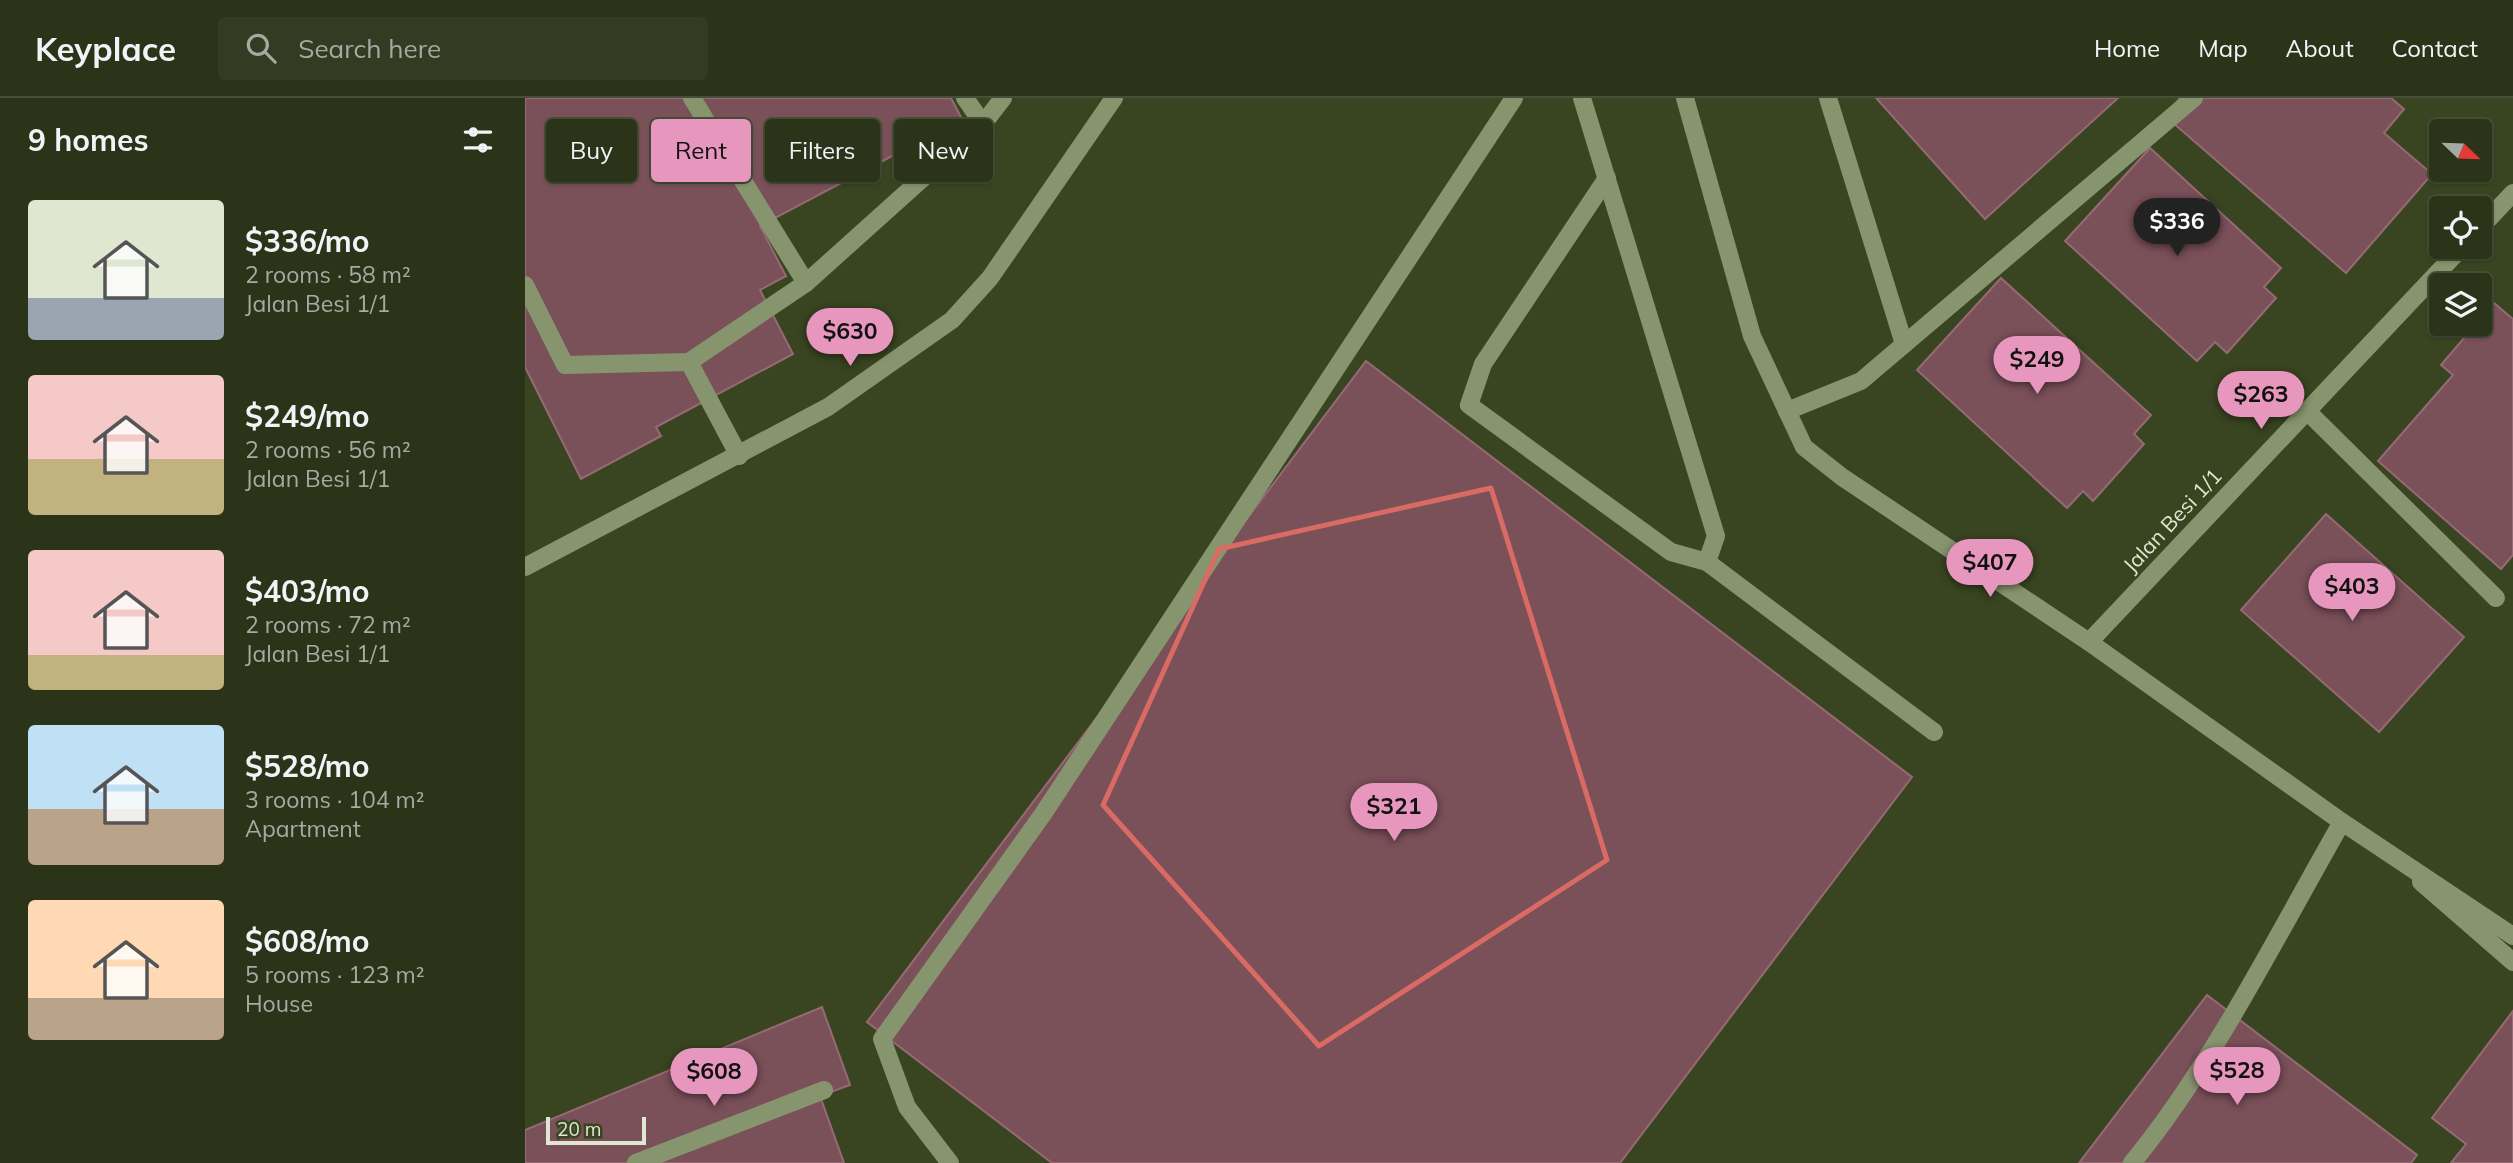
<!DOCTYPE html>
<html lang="en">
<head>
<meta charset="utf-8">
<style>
	body { margin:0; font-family:Mulish,sans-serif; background:#333c22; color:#f1f3f6; height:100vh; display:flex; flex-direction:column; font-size:26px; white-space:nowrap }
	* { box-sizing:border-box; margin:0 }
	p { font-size:23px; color:#a6aaa2 }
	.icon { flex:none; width:38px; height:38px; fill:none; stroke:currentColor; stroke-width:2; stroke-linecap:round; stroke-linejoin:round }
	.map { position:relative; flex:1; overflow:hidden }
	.sheet { display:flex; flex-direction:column; background:#2b3419; width:525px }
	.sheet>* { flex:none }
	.guide { position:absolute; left:21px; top:21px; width:665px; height:63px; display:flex; gap:14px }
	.needle { width:46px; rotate:113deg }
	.tools { position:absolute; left:1904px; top:21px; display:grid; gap:14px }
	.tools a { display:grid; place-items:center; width:63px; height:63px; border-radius:7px; background:#2b3419; box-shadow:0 2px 5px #0004,0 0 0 2px #474f38; font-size:35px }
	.scale { position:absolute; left:21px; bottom:18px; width:100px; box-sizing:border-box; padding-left:7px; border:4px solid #dfe7d3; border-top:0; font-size:19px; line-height:24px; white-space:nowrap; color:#dfe7d3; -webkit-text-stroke:5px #394521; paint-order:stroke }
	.price { position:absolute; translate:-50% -60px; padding:0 16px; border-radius:24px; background:#e797bd; color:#111; font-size:23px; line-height:46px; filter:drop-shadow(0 2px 4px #0008) }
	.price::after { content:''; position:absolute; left:50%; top:42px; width:21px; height:16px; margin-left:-10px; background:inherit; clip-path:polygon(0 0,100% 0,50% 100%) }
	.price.current { background:#222; color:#fff }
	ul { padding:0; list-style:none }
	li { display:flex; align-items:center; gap:21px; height:175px; padding:0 28px }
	li span { display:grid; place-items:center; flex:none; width:196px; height:140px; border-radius:7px; color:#555 }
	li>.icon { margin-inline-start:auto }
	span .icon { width:84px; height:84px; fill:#fffc; stroke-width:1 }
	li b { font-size:30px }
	h2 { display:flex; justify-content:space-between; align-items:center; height:84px; padding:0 28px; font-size:30px }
	.pill { padding:0 24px; border-radius:7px; background:#2b3419; box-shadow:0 2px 5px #0004,0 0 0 2px #474f38; font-size:24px; line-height:63px }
	.pill.current { background:#e797bd; color:#111 }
	header { display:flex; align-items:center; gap:42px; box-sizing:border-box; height:98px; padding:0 35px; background:#2b3419; border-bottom:2px solid #474f38 }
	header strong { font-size:33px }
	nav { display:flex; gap:38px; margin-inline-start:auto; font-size:24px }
	.search { width:490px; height:63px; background:#333c22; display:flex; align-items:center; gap:18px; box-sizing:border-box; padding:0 24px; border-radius:7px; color:#a6aaa2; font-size:26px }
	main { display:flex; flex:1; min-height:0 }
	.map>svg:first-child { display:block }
</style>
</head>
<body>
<header>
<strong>Keyplace</strong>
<div class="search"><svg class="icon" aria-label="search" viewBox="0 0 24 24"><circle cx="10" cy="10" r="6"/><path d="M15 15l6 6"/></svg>Search here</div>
<nav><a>Home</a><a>Map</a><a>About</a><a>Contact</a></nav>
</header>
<main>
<section class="sheet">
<h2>9 homes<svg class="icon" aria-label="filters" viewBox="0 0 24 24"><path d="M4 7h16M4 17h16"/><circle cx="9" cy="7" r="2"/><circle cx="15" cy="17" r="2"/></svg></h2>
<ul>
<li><span style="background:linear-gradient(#dfe7d0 70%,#9aa5b1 0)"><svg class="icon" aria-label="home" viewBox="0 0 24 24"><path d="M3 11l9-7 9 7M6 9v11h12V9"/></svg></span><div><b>$336/mo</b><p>2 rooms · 58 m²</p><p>Jalan Besi 1/1</p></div></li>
<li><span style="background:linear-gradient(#f6c9c9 60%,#c2b280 0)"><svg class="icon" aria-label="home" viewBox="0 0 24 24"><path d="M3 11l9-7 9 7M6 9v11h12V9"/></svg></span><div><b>$249/mo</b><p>2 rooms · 56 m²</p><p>Jalan Besi 1/1</p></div></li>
<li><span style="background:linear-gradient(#f6c9c9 75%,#c2b280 0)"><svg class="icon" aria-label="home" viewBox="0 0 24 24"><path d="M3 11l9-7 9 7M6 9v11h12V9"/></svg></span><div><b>$403/mo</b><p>2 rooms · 72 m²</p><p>Jalan Besi 1/1</p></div></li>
<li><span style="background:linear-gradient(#bfe0f5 60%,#b9a48a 0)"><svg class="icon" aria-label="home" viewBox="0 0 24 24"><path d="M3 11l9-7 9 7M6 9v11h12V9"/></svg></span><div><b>$528/mo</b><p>3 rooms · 104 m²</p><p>Apartment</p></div></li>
<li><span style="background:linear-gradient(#ffd9b3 70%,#b9a48a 0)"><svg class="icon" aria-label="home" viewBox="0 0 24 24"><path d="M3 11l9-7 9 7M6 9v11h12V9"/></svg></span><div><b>$608/mo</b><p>5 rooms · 123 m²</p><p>House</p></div></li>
</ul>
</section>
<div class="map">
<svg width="1988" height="1065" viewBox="0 0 1988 1065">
	<rect width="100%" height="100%" fill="#394521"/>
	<!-- building -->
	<g fill="#7a5059" stroke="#966a74" stroke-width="2">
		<polygon points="0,0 426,0 437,21 235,128 261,178 235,192 268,256 131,329 136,338 56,381 0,269"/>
		<polygon points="1351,0 1593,0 1460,121"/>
		<polygon points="1655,0 1866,0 1879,11 1859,35 1907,76 1821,175 1640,18"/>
		<polygon points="1625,50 1756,170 1739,189 1751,200 1702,255 1690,244 1672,263 1540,143"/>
		<polygon points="1476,180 1626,317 1609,336 1619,346 1568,403 1558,393 1542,410 1392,272"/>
		<polygon points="1969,205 1988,221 1988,457 1976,471 1853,363 1928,277 1916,267 1951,226 1955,226"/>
		<polygon points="841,263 1387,679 1095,1065 527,1065 342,924"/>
		<polygon points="1801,416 1939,539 1854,634 1716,512"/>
		<polygon points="1682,897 1892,1057 1886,1065 1554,1065"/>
		<polygon points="297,909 325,987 295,998 319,1065 0,1065 0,1032"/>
		<polygon points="1988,913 1988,1065 1926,1065 1941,1046 1907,1020"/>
	</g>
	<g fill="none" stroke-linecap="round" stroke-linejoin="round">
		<!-- service -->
		<g stroke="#87956f" stroke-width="18">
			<polyline points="167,0 281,185"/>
			<polyline points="440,0 458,26"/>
			<polyline points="1057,0 1191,438 1182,464 1409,634"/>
			<polyline points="1303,0 1379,246"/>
			<polyline points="1082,80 958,266 944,307 1146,454 1182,464"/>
			<polyline points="0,187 40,267 164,264"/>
			<polyline points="1262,313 1336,283 1669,0"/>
			<polyline points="1782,313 1971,500"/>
			<polyline points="214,358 164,264 281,185 458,26 478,0"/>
			<polyline points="1896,784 1988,864"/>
			<polyline points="425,1065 382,1009 357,941 518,716 989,0"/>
			<path d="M1607,1065C1689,965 1752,837 1817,724"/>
		</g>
		<!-- minor -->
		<g stroke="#87956f" stroke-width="18">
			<polyline points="1160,0 1227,238 1279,349 1317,379 1564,544 1817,724 1988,838"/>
			<polyline points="1955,130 1988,95"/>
			<polyline points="0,469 303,309 427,222 465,180 589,0"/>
			<polyline points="1564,544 1937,149"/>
			<polyline points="111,1065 299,992"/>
		</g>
	</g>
	<!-- marked area -->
	<path fill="none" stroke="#d96b64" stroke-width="5" stroke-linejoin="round" d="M966,390L1082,762L794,948L578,707L694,451Z"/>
	<g text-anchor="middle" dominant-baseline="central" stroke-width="5" stroke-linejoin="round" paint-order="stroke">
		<!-- street labels -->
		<g font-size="21" fill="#dfe7d3" stroke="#394521">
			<text transform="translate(1647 422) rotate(-47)">Jalan Besi 1/1</text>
		</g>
	</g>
</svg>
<div class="tools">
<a><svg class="needle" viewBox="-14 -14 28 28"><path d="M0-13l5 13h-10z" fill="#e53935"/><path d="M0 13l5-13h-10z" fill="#a6aaa2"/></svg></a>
<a><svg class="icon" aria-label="locate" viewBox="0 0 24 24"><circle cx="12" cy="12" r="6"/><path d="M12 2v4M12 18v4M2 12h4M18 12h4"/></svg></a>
<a><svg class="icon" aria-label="layers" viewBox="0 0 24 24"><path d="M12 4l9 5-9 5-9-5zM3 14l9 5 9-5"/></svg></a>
</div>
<div class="scale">20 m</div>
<b class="price current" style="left:1652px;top:160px">$336</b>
<b class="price" style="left:325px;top:270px">$630</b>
<b class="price" style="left:1512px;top:298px">$249</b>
<b class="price" style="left:1736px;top:333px">$263</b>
<b class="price" style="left:1465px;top:501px">$407</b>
<b class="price" style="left:1827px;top:525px">$403</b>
<b class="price" style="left:869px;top:745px">$321</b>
<b class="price" style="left:1712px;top:1009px">$528</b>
<b class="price" style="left:189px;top:1010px">$608</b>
<div class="guide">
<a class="pill">Buy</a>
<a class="pill current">Rent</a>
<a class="pill">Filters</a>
<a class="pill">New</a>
</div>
</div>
</main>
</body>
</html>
